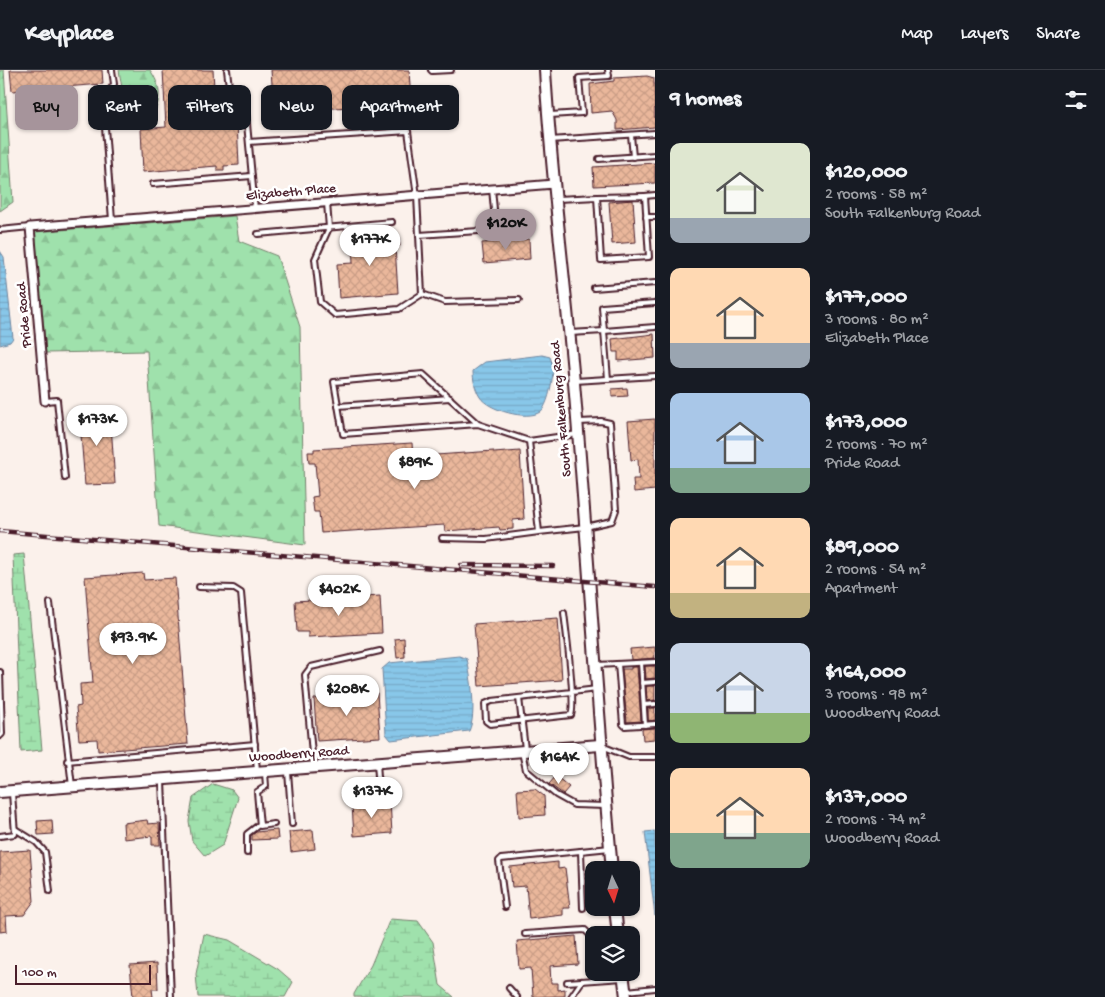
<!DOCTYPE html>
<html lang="en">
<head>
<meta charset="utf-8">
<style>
	body { margin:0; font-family:"Gochi Hand",sans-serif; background:#20242c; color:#f1f3f6; height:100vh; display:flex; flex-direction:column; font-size:19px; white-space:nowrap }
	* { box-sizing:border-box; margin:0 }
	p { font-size:16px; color:#9ea1a6 }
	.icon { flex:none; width:28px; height:28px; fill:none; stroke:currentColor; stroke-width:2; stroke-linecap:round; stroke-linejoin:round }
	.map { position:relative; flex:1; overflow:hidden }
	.sheet { display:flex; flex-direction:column; background:#171b24; width:450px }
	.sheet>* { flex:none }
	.hud { position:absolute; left:15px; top:15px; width:475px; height:45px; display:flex; gap:10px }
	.needle { width:32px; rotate:176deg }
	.tools { position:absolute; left:585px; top:791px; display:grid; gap:10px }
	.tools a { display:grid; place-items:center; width:55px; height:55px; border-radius:10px; background:#171b24; box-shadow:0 1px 4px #0004; font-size:25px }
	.scale { position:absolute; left:15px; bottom:12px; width:136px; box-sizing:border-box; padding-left:5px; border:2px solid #4a1f2b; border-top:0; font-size:14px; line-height:18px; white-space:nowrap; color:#4a1f2b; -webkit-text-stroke:4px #fff; paint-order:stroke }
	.price { position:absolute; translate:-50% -42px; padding:0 11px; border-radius:18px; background:#fff; color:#222; font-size:16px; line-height:32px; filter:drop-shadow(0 1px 2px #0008) }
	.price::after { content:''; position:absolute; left:50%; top:30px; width:15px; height:11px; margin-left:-8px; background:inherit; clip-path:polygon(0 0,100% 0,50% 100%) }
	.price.active { background:#a6949b; color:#111 }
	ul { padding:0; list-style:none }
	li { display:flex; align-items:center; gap:15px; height:125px; padding:0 15px }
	li span { display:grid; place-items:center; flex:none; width:140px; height:100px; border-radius:10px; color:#555 }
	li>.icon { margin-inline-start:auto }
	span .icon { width:60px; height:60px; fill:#fffc; stroke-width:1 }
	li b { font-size:21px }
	h2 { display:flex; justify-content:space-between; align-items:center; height:60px; padding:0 15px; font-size:21px }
	.pill { padding:0 18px; border-radius:10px; background:#171b24; box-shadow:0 1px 4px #0004; font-size:18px; line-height:45px }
	.pill.active { background:#a6949b; color:#111 }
	header { display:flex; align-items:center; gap:30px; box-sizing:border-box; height:70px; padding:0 25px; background:#171b24; border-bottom:1px solid #363941 }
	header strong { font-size:24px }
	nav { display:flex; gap:28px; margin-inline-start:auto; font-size:18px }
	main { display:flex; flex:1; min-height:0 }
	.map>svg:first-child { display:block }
</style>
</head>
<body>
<header>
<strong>Keyplace</strong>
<nav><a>Map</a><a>Layers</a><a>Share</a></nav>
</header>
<main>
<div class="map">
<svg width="655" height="927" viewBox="0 0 655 927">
	<defs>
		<pattern id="forest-firs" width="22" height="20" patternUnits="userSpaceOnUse" patternTransform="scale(1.25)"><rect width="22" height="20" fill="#9fe1ac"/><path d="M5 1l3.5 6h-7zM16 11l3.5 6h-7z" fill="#8ac194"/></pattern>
		<pattern id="wetland-marsh" width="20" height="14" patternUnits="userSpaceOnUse" patternTransform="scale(1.25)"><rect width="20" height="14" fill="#9fe1ac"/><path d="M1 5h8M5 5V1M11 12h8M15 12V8" fill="none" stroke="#8ac194"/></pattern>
		<pattern id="water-rules" width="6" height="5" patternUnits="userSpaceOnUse" patternTransform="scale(1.25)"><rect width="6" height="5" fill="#88c7e9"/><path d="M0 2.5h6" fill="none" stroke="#77aac8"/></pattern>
		<pattern id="building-cross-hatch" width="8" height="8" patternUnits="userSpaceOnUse" patternTransform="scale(1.25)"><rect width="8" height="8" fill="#eab79b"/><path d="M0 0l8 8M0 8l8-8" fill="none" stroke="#ca9d86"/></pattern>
	</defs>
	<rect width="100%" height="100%" fill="#fbf1eb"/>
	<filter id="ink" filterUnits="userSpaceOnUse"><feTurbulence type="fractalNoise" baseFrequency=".02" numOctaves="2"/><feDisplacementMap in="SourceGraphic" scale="10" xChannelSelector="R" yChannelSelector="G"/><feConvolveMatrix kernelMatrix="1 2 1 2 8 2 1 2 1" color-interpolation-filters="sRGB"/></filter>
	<g filter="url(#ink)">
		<!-- forest -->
		<g fill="url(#forest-firs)" stroke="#74806c">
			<polygon points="0,0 4,0 13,132 0,141"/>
			<path d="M119,0H150C161,16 162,28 153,45L137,41L124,30Z"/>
			<polygon points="235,146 239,171 277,186 300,257 305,475 159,456 147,281 46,283 35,162"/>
		</g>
		<!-- wetland -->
		<g fill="url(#wetland-marsh)" stroke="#74806c">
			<polygon points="24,484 42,680 21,682 13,485"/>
			<polygon points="213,714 232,720 238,728 223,775 205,786 192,771 189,751 193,728"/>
			<polygon points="390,849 418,851 433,872 440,915 454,927 354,927 354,924 371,895"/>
			<polygon points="204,864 229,870 278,899 293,912 285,927 198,927 196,904"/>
		</g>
		<!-- water -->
		<g fill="url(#water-rules)" stroke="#6f849d">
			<polygon points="0,181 4,187 13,268 10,272 0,275"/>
			<path d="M542,285L550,287C551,291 553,295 553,299C553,309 548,337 540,342C527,351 488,340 480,327C475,319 473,310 473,301L485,292Z"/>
			<path d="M459,586L467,589C471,608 477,644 469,661L391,670L386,664L382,599L389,593Z"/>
			<polygon points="655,761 655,846 645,762"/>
		</g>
		<!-- building -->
		<g fill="url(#building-cross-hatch)" stroke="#4a1f2b">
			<polygon points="10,0 102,0 103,14 12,21"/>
			<polygon points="163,0 213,0 216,54 237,52 239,95 224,96 224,100 217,100 217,96 143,102 141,59 166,57"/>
			<polygon points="271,0 409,0 411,33 274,42"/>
			<polygon points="647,6 654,8 655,57 617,60 617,50 612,41 591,43 590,14 614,11 614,8"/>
			<polygon points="655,93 655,113 594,116 593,97"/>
			<polygon points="633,130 636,172 612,174 609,132"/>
			<polygon points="363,158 381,158 382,168 399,167 400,176 395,176 398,223 339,228 337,194 353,193 352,170 364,169"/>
			<polygon points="529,169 530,189 484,193 482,173"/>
			<polygon points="654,264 655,288 618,291 618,282 613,282 612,269"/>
			<polygon points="627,318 628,326 612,327 612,319"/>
			<polygon points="110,339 115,414 85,415 79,340"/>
			<polygon points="655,349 655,420 634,422 633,409 639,409 638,389 631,390 628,351"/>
			<polygon points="412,373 414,405 437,404 436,385 494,381 494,383 520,381 524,449 513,450 513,459 500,460 499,457 445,461 444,455 321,463 319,442 314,442 312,427 318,426 315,393 309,393 308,382 314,382 314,379"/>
			<polygon points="143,503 144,510 175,508 188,674 98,681 97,669 79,670 76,637 81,636 80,614 93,613 85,507"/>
			<polygon points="380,526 382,563 308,567 308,562 297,562 295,531"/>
			<polygon points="558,548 562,610 479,616 474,554"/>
			<polygon points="404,568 405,587 397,588 395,569"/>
			<polygon points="655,577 655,588 631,590 630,579"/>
			<polygon points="645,596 655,596 655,608 646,609"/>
			<polygon points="631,597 637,597 641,651 627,652 622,599 631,599"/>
			<polygon points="646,616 655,616 655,630 647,631"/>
			<polygon points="377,623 380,667 317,671 314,629"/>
			<polygon points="648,638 655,638 655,650 648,651"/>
			<polygon points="655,658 655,669 643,670 642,659"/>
			<polygon points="556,706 569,717 563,724 549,714"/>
			<polygon points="535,719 544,726 545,745 519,747 517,720"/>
			<polygon points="390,732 392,763 354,766 352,735"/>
			<polygon points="52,750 53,764 38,765 37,751"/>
			<polygon points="147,750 148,754 159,753 160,775 152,775 152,766 124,769 123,753"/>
			<polygon points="277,760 278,769 252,770 252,765 256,762"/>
			<polygon points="313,760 315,779 291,782 289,762"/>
			<polygon points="30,780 34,831 24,845 6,846 7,861 0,862 0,782"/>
			<polygon points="558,792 558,799 565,798 570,838 563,838 563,845 529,849 526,816 512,817 510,797"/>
			<polygon points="576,866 578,894 550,896 551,913 558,913 558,920 565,919 565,926 533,927 531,898 519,899 517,871"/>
			<polygon points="157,893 158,919 152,919 153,927 133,927 130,895"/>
		</g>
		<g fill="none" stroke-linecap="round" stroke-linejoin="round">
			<defs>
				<g id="lane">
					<polyline points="227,0 231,33 246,43 255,139"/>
					<polyline points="431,0 432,1 451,0"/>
					<polyline points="550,45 582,43 579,8 609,6 608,0"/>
					<polyline points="631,65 633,87"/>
					<polyline points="550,70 655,63"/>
					<polyline points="249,72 408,61 417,126 422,224 445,232 519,230"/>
					<polyline points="599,89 655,85"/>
					<polyline points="153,114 252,106"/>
					<polyline points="492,119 496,160"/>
					<polyline points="645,126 655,125"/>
					<polyline points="558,129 597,127 601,190 649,187 645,126 597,127"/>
					<polyline points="327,133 329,158 315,189 320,232 335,245 399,239 422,224"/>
					<polyline points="646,147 655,147"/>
					<polyline points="112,150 103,31 114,14 112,0"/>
					<polyline points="0,160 30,157"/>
					<polyline points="258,164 392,152"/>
					<polyline points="419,165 525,158"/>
					<polyline points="594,218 655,213"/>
					<polyline points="655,233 602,237 604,261 655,257"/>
					<polyline points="570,263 604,261 608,309"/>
					<polyline points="575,311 655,306"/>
					<polyline points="45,331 57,330 65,408"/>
					<polyline points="338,336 450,328"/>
					<polyline points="478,354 423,304 334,312 343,364 478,354 529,371"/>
					<polyline points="539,462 585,457 612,451 616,440 610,353 601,351 579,352"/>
					<polyline points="442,468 486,469 539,462 529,371 578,364"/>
					<polyline points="199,517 233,518 241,523 257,700"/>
					<polyline points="50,533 72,716"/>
					<path d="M564,543C566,559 576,636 571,645L490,654L486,651L485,634L492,631L572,622L580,621L597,619"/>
					<polyline points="641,593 645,655"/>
					<polyline points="618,594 623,654 625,656 655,654"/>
					<polyline points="597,595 655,592"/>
					<polyline points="0,602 2,664 0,666"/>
					<polyline points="642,613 655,612"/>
					<polyline points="519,628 525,679"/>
					<polyline points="644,635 655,634"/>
					<polyline points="602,676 629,687 655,687"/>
					<polyline points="522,682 526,700 556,725 574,735 606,736"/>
					<polyline points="67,691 255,674"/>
					<polyline points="377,693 379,720"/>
					<polyline points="313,695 305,605 311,597 380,581"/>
					<polyline points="288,702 292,754"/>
					<polyline points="265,703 266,716 257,722 260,756 274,754"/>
					<polyline points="162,711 171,927"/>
					<polyline points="15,759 36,772 45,782 50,821"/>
					<polyline points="0,766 15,764 12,723"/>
					<polyline points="581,781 583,838"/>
					<polyline points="247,783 247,764 260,754"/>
					<polyline points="505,837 499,791 501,789 610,778"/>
					<polyline points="525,864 585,860 594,869"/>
					<polyline points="567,912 623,908"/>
					<polyline points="509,918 517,927"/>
					<polyline points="627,921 655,918"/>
					<polyline points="571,927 582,911"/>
				</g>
				<polyline id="street" points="45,331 30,157 554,114"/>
				<g id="secondary">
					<path d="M545,0C551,105 565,209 574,313C588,476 597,638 612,800"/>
					<polyline points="0,722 600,675"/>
					<polyline points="615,838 618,865"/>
					<polyline points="623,902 626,927"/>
				</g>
			</defs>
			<!-- lane casing -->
			<use href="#lane" stroke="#4a1f2b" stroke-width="8"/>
			<!-- street casing -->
			<use href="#street" stroke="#4a1f2b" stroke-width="11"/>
			<!-- secondary casing -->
			<use href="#secondary" stroke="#4a1f2b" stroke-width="14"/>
			<!-- lane -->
			<use href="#lane" stroke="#fff" stroke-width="4"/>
			<!-- street -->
			<use href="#street" stroke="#fff" stroke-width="7"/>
			<!-- secondary -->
			<use href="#secondary" stroke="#fff" stroke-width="10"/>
			<defs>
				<g id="rail">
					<polyline points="0,461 655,517"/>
					<polyline points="461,495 553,496"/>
				</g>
			</defs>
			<!-- rail casing -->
			<use href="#rail" stroke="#4a1f2b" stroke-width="4.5"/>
			<!-- rail -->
			<use href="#rail" stroke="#fff" stroke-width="2.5" stroke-dasharray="8" stroke-linecap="butt"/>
		</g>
	</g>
	<g text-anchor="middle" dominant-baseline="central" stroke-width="5" stroke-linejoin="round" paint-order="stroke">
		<!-- street labels -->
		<g font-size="14" fill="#4a1f2b" stroke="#fff">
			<text transform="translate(291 123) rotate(-5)">Elizabeth Place</text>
			<text transform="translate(25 245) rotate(-95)">Pride Road</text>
			<text transform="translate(562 339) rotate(-95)">South Falkenburg Road</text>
			<text transform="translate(299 685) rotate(-4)">Woodberry Road</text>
		</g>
	</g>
</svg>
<div class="tools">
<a><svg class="needle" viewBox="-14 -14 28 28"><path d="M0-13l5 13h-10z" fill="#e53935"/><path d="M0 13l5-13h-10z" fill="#9ea1a6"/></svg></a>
<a><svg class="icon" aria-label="layers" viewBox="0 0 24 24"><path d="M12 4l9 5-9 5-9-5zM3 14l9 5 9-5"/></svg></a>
</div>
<div class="scale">100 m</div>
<b class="price active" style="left:506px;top:181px">$120K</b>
<b class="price" style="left:370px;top:197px">$177K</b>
<b class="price" style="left:97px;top:377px">$173K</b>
<b class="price" style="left:415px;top:420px">$89K</b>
<b class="price" style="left:339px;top:547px">$402K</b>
<b class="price" style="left:133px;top:595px">$93.9K</b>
<b class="price" style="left:347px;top:647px">$208K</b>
<b class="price" style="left:559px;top:715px">$164K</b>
<b class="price" style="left:372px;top:749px">$137K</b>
<div class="hud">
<a class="pill active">Buy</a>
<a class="pill">Rent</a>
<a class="pill">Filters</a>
<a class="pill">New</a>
<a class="pill">Apartment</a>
</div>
</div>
<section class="sheet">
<h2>9 homes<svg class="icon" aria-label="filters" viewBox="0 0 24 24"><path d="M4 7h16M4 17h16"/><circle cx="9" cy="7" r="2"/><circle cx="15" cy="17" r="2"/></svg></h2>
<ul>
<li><span style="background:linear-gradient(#dfe7d0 75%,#9aa5b1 0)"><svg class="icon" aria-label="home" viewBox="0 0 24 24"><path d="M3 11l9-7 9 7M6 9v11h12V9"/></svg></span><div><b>$120,000</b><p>2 rooms · 58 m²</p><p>South Falkenburg Road</p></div></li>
<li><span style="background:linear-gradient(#ffd9b3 75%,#9aa5b1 0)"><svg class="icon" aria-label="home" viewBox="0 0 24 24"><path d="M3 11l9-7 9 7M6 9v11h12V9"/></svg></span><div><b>$177,000</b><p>3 rooms · 80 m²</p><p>Elizabeth Place</p></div></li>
<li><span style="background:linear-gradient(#a9c7e8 75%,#7fa58c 0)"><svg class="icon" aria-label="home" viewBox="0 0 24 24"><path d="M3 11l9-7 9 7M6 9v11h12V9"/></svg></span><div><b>$173,000</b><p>2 rooms · 70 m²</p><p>Pride Road</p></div></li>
<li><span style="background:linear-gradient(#ffd9b3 75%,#c2b280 0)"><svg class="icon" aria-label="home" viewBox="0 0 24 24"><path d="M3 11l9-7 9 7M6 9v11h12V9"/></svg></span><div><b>$89,000</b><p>2 rooms · 54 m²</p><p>Apartment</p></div></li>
<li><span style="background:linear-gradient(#c9d6e8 70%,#8fb573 0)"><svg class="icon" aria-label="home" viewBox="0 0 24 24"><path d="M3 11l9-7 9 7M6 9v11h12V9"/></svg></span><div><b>$164,000</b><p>3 rooms · 98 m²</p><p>Woodberry Road</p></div></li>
<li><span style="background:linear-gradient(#ffd9b3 65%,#7fa58c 0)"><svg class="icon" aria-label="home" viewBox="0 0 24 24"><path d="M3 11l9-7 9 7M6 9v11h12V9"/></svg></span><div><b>$137,000</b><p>2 rooms · 74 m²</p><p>Woodberry Road</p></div></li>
</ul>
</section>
</main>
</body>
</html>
